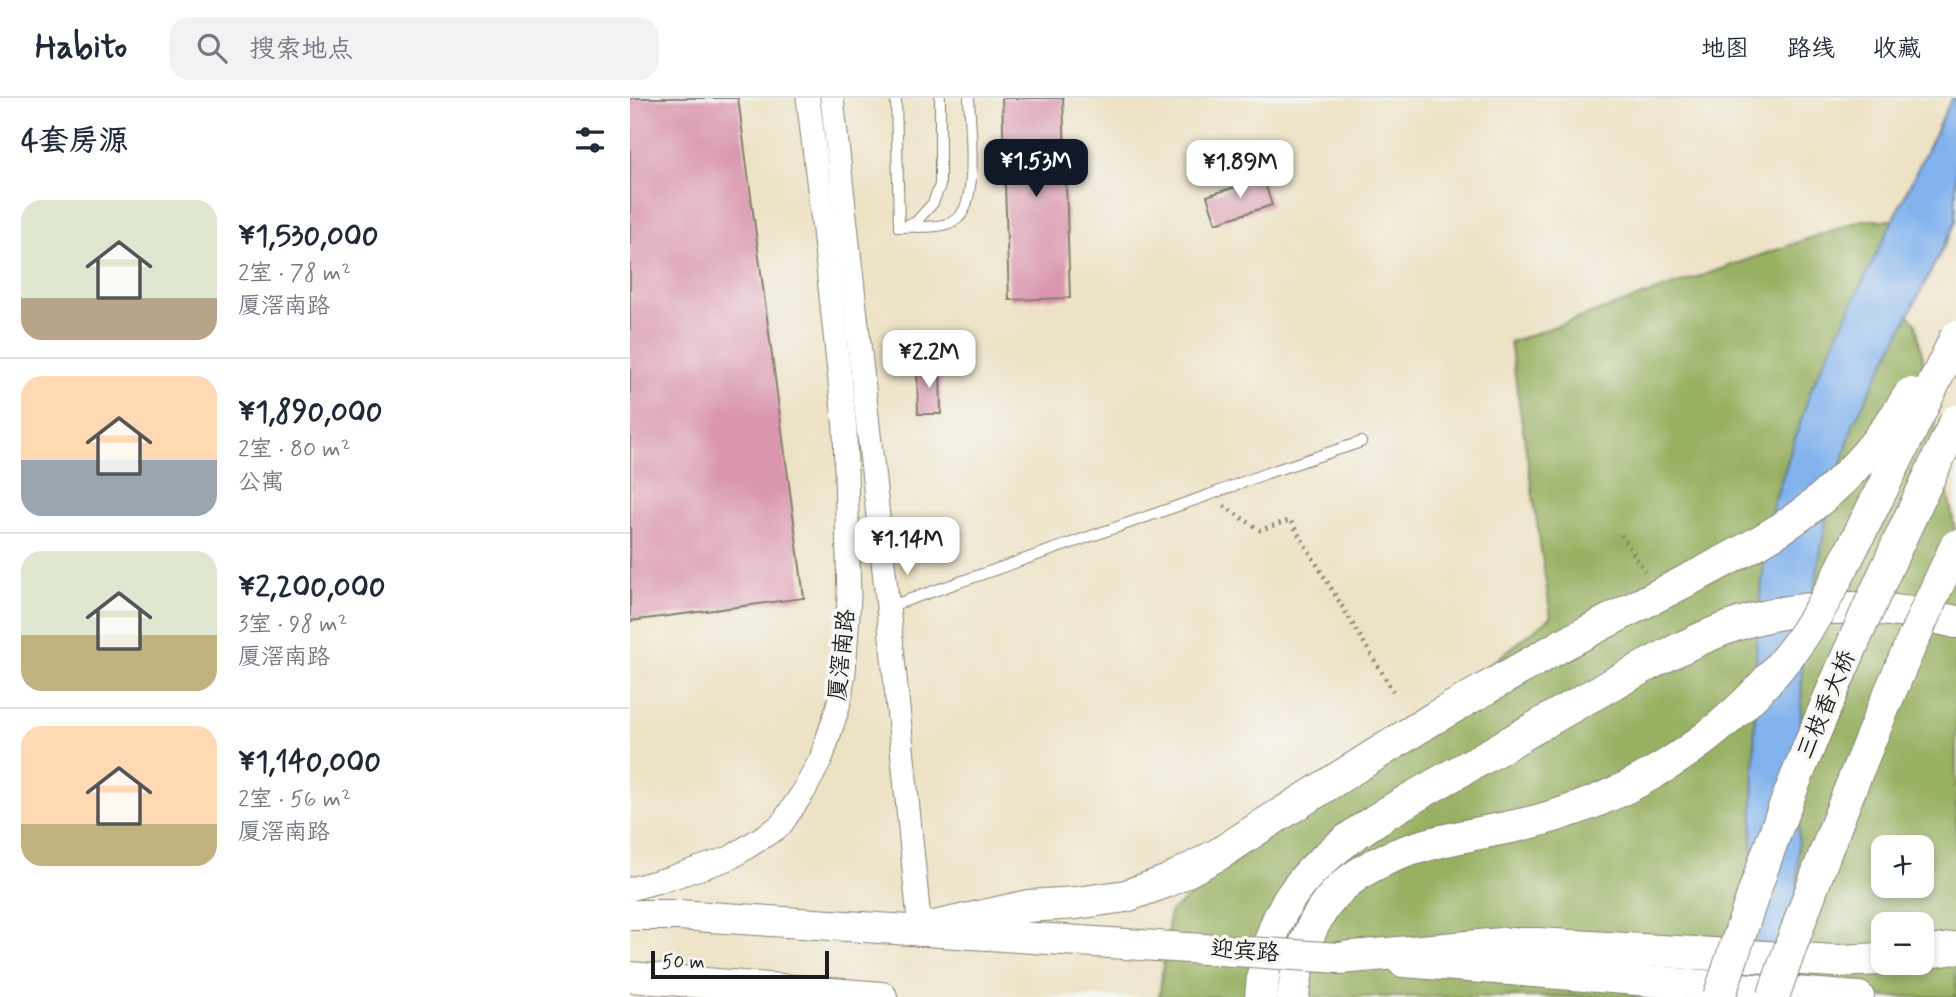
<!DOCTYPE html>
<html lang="zh">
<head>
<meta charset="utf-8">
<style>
	body { margin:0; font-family:Mynerve,"LXGW WenKai TC",sans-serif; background:#f2f2f3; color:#1f2937; height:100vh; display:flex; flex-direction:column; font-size:26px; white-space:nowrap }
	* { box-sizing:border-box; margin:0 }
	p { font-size:23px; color:#747a83 }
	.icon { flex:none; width:38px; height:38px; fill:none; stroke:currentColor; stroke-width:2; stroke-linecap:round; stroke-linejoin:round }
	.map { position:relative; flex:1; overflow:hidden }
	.side { display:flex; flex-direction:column; background:#fff; width:630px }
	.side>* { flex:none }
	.controls { position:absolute; left:1241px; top:737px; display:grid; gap:14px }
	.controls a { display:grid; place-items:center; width:63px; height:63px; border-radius:14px; background:#fff; box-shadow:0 4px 10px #0003; font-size:35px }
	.scale { position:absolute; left:21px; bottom:18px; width:178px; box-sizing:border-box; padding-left:7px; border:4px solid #1c1c1c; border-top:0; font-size:19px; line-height:24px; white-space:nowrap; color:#1c1c1c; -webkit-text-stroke:5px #f6f6f2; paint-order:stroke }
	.price { position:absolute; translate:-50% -60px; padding:0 16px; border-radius:14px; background:#fff; color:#222; font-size:23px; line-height:46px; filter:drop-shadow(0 2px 4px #0008) }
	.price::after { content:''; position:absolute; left:50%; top:42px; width:21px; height:16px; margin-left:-10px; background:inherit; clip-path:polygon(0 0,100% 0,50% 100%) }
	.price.selected { background:#111827; color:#fff }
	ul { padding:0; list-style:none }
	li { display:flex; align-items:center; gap:21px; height:175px; padding:0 21px }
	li+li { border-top:2px solid #e0e1e3 }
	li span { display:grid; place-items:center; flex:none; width:196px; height:140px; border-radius:21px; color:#555 }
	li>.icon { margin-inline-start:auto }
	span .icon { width:84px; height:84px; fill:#fffc; stroke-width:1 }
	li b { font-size:30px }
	h2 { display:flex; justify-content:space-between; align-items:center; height:84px; padding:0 21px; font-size:30px }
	header { display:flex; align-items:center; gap:42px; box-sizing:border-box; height:98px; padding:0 35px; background:#fff; border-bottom:2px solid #e0e1e3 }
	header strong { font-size:33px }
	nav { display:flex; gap:38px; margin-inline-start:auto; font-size:24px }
	.search { width:490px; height:63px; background:#f2f2f3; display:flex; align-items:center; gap:18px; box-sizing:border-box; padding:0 24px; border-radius:21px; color:#747a83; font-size:26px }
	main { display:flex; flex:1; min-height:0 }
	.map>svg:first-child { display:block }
</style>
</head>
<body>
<header>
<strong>Habito</strong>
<div class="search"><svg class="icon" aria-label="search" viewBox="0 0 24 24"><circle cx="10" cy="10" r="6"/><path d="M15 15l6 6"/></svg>搜索地点</div>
<nav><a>地图</a><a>路线</a><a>收藏</a></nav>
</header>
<main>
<section class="side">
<h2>4套房源<svg class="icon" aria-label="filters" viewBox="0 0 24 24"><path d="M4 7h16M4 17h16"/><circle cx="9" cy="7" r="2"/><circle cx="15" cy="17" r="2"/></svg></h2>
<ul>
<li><span style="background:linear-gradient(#dfe7d0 70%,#b9a48a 0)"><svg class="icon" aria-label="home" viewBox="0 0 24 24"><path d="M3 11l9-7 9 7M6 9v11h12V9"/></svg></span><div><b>¥1,530,000</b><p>2室 · 78 m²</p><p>厦滘南路</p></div></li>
<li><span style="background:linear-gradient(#ffd9b3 60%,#9aa5b1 0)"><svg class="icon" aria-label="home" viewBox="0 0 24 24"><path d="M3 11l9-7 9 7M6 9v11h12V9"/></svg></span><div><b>¥1,890,000</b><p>2室 · 80 m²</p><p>公寓</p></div></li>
<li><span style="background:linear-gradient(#dfe7d0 60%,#c2b280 0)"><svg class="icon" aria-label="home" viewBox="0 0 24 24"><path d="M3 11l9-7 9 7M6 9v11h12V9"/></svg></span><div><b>¥2,200,000</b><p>3室 · 98 m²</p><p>厦滘南路</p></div></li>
<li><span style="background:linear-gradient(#ffd9b3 70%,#c2b280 0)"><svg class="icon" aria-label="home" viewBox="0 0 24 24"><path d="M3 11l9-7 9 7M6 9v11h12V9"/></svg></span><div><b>¥1,140,000</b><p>2室 · 56 m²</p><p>厦滘南路</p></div></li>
</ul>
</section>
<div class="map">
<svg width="1326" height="899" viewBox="0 0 1326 899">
	<rect width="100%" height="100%" fill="#f6f6f2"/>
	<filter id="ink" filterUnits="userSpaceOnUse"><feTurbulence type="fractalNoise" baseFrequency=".0143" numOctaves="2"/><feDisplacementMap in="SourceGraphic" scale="14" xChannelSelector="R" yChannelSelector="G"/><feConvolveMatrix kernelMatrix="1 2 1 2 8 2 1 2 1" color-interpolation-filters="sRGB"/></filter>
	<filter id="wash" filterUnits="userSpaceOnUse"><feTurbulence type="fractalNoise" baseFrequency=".00686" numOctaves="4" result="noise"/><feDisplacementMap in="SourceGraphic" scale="28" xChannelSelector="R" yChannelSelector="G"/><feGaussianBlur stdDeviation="1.57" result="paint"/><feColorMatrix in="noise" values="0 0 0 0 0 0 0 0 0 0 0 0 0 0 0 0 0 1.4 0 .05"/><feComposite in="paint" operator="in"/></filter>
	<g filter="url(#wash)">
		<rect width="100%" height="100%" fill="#ede2c5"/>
		<!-- forest -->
		<g fill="#98b062" stroke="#5a663f" stroke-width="2" fill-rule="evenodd">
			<polygon points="1232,122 1263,122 1182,289 1141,414 1127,524 1119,899 529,899 540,814 921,519 880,244"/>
			<path d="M1279,217L1286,225L1326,438V899H1165L1172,563L1196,422L1223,326ZM1253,749H1292V788H1253ZM1253,826H1292V864H1253Z"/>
		</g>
		<!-- water -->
		<polygon fill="#81b2ed" stroke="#4e6784" stroke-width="2" points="1322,0 1326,0 1326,124 1223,326 1196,422 1172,563 1165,899 1119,899 1127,524 1141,414 1182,289"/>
		<g id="blocks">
			<!-- building -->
			<g fill="#da97af">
				<polygon points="0,0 108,0 174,500 0,523"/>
				<polygon points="372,0 433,0 440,200 379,202"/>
				<polygon points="633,80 642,107 586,125 577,98"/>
				<polygon points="310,267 311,316 288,316 287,268"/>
			</g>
		</g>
	</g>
	<g filter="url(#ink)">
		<use href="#blocks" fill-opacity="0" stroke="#847f70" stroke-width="2"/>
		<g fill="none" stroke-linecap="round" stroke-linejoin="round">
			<defs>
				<g id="service">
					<polyline points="266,0 269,129"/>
					<polyline points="279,126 285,125 303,105 310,87 310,0"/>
					<path d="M269,129C287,128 312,132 327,121C349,105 340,26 339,0"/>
					<polyline points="258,509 579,397 637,375 731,344"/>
				</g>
				<g id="tertiary">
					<polyline points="202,0 258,509 290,832"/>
					<polyline points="0,791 40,780 100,760 150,728 174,693 191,661 208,609 214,574 219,500 215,331 194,132 178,0"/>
				</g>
				<g id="primary">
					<polyline points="0,817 48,817 589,852"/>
					<polyline points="773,864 1229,899"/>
					<polyline points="0,879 252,899"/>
				</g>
				<g id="trunk">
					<polyline points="290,832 398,808 447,805 496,798 538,783 589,756 638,724 804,620 934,546"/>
					<polyline points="1292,855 1326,850"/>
					<polyline points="710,860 872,846 908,846 1206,863 1253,861"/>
					<path d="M631,899C634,859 642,822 667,790C709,734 801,690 862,655C912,625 963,596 1014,569C1054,548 1093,528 1137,518C1194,504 1269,509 1326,524"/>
					<path d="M663,899C679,765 768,750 881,729"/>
				</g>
			</defs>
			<!-- service casing -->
			<use href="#service" stroke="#847f70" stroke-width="12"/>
			<!-- tertiary casing -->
			<use href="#tertiary" stroke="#847f70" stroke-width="25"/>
			<!-- primary casing -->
			<use href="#primary" stroke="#847f70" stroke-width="32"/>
			<!-- trunk casing -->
			<use href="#trunk" stroke="#847f70" stroke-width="34"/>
			<!-- path -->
			<g stroke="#847f70" stroke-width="4.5" stroke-dasharray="2 5" stroke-linecap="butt">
				<polyline points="594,408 630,432 660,422 763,593"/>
				<polyline points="991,437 1015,473"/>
			</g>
			<!-- service -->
			<use href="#service" stroke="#fff" stroke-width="10"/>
			<!-- tertiary -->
			<use href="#tertiary" stroke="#fff" stroke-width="23"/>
			<!-- primary -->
			<use href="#primary" stroke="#fff" stroke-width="30"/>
			<!-- trunk -->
			<use href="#trunk" stroke="#fff" stroke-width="32"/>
			<defs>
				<polyline id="primary-bridge" points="589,852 710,860"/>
				<g id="trunk-bridge">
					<path d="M934,546C980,522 1026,498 1072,475C1112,454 1151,434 1186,405C1224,374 1254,338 1280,296"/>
					<path d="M881,729C996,705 1094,643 1165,549C1195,508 1217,460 1240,415C1269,357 1298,298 1326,239"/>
					<path d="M1089,899C1112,830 1134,760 1161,693C1211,567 1267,445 1326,323"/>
					<path d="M1143,899C1196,745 1256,595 1326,448"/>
				</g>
			</defs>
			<!-- primary-bridge casing -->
			<use href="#primary-bridge" stroke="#847f70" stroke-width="32" stroke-linecap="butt"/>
			<!-- trunk-bridge casing -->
			<use href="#trunk-bridge" stroke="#847f70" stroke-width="34" stroke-linecap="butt"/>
			<!-- primary-bridge -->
			<use href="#primary-bridge" stroke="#fff" stroke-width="30"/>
			<!-- trunk-bridge -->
			<use href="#trunk-bridge" stroke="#fff" stroke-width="32"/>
		</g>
	</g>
	<g text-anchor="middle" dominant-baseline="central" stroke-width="7" stroke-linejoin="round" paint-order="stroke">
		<!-- street labels -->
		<g font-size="23" fill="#1c1c1c" stroke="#f6f6f2">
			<text transform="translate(213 557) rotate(-84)">厦滘南路</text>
			<text transform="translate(1197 607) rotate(-67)">三枝香大桥</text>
			<text transform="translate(615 854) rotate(4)">迎宾路</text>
		</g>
	</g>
</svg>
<div class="controls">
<a>+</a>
<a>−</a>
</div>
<div class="scale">50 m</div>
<b class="price selected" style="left:406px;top:101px">¥1.53M</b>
<b class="price" style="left:610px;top:102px">¥1.89M</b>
<b class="price" style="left:299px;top:292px">¥2.2M</b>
<b class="price" style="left:277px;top:479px">¥1.14M</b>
</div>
</main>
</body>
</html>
